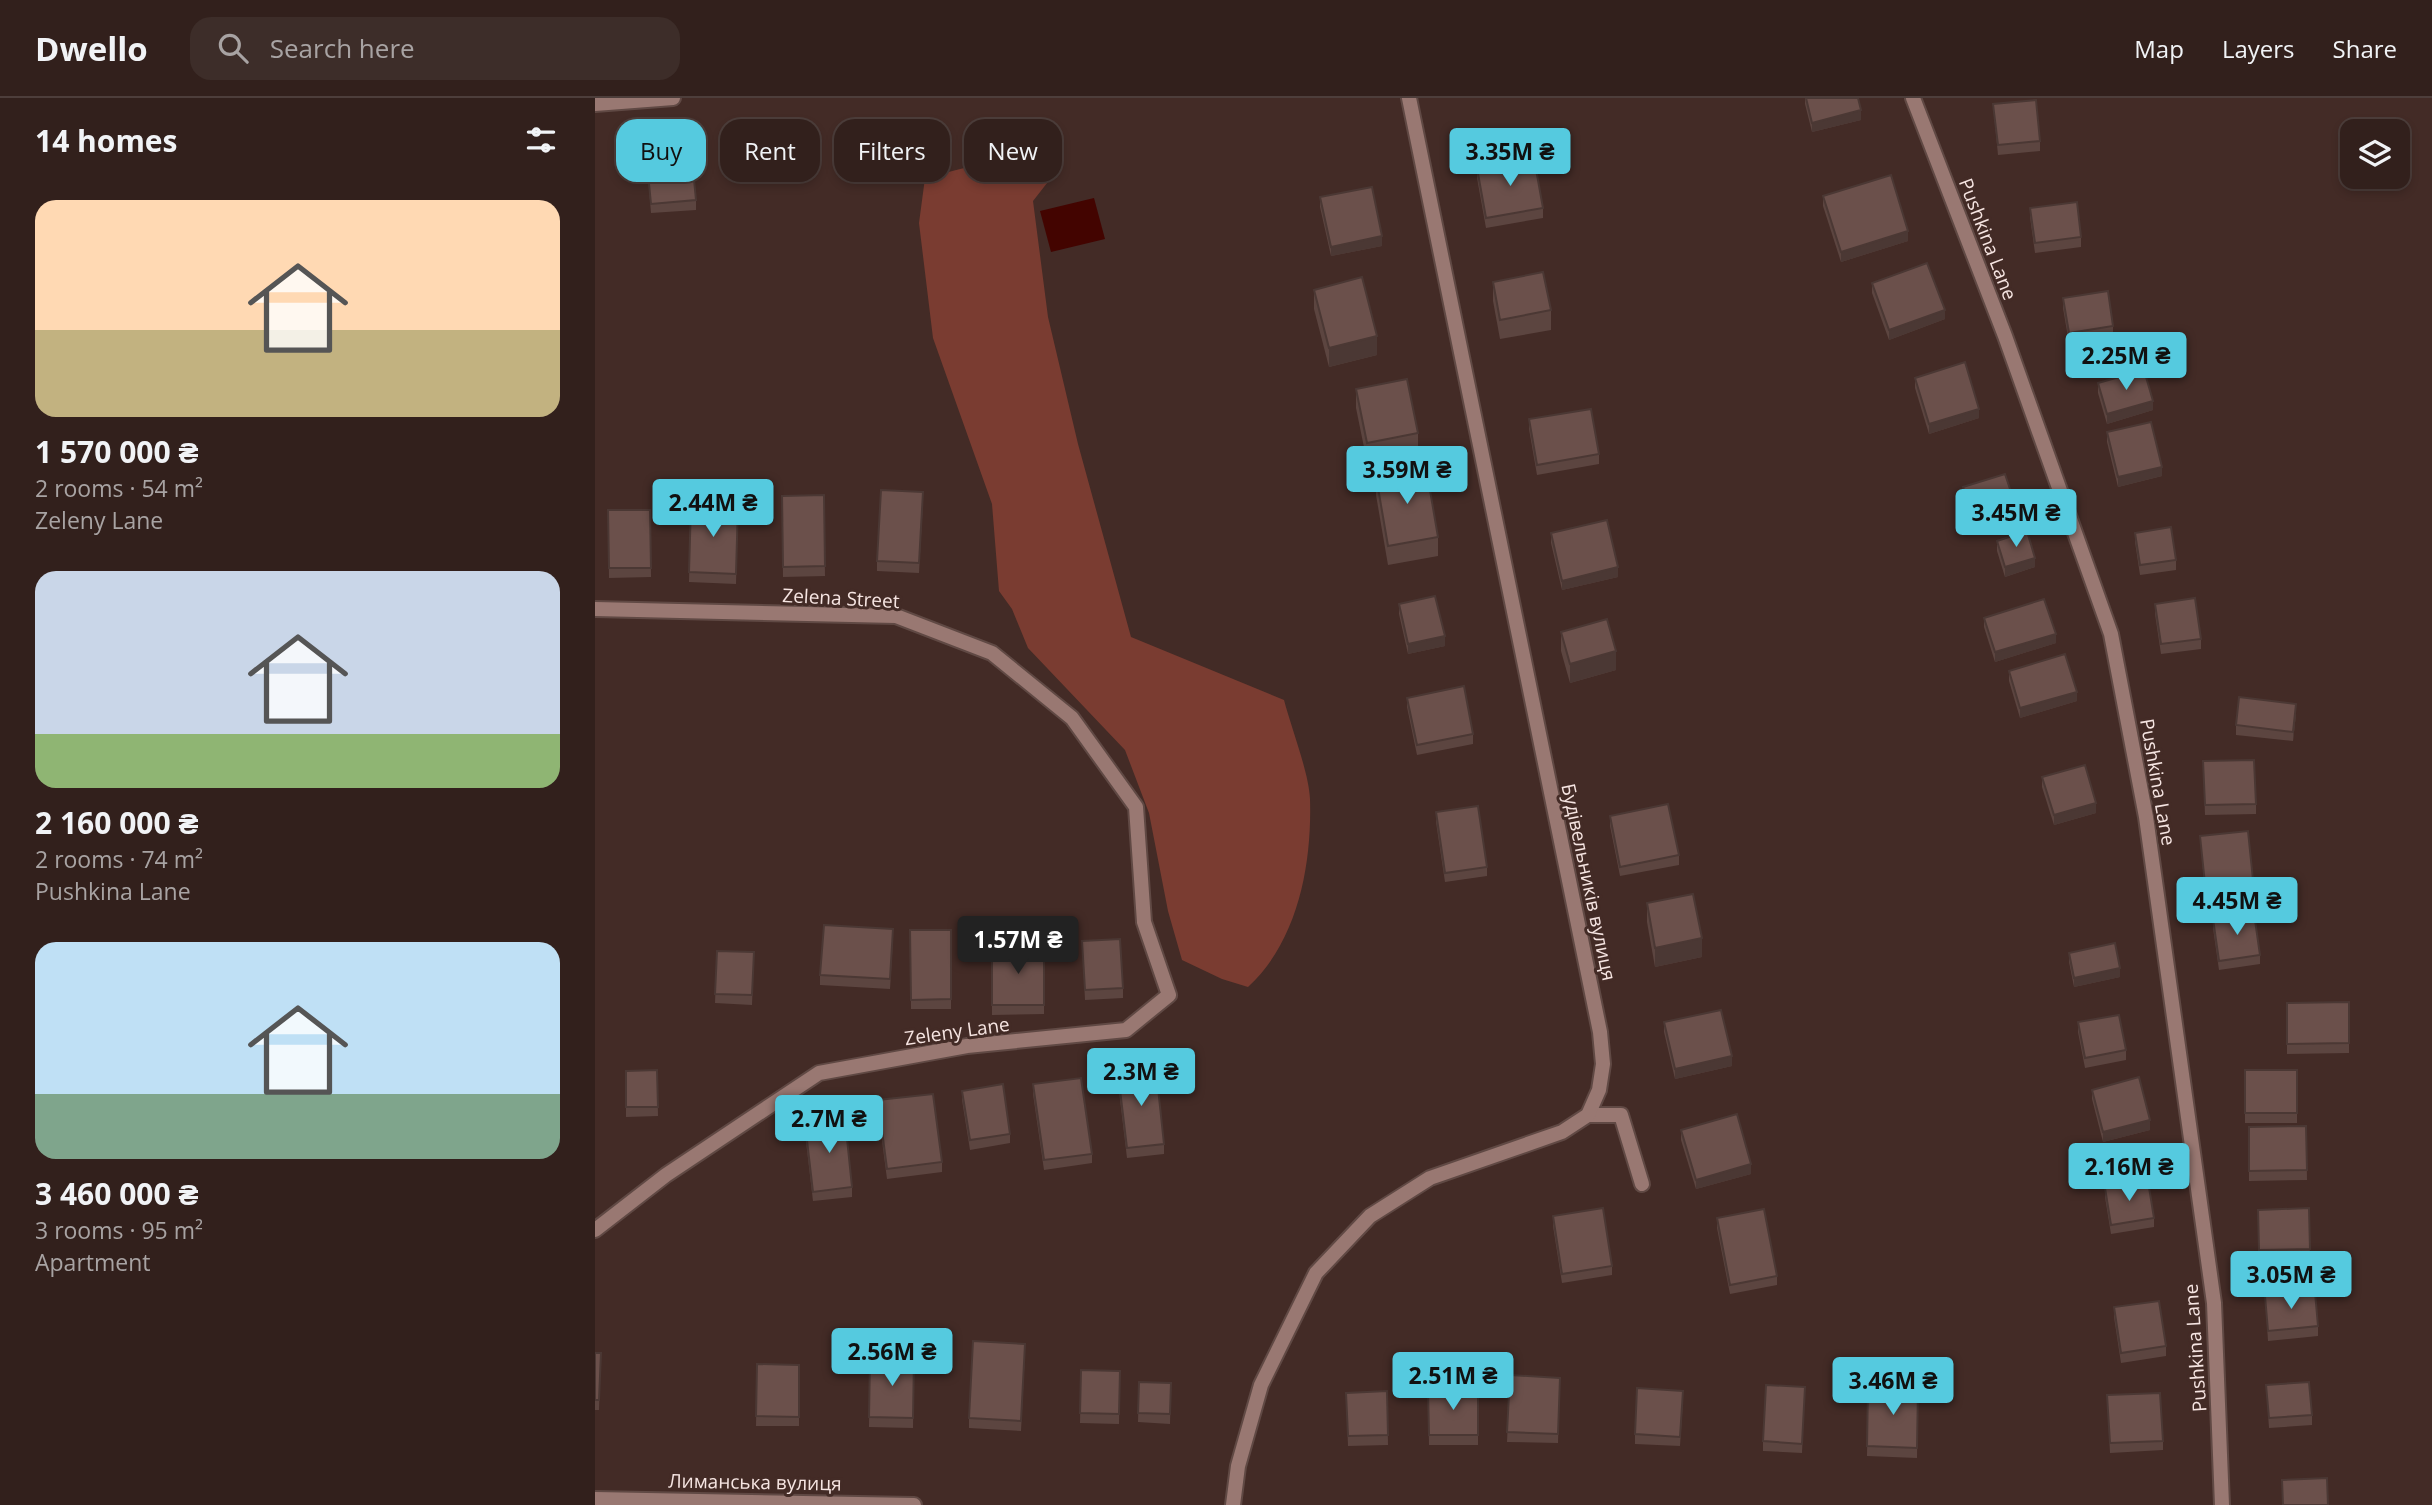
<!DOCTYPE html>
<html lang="en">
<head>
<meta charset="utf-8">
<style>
	body { margin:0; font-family:"Open Sans",sans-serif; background:#3d2d29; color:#f1f3f6; height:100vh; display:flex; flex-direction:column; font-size:26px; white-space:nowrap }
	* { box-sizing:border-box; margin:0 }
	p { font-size:23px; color:#a8a3a3 }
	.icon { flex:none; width:38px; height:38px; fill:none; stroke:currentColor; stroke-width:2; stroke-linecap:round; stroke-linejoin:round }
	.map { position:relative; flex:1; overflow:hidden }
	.details { display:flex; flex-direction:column; background:#32201c; width:595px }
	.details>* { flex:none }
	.banner { position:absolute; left:21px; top:21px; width:665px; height:63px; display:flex; gap:14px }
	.tools { position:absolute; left:1745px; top:21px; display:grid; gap:14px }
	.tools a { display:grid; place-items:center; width:70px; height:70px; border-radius:14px; background:#32201c; box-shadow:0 4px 10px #0003,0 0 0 2px #4d3e3b; font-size:35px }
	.price { position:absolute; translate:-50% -60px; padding:0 16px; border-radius:7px; background:#55cadf; color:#111; font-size:23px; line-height:46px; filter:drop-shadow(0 2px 4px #0008) }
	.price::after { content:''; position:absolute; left:50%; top:42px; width:21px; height:16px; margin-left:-10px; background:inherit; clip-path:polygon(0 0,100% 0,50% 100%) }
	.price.selected { background:#222; color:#fff }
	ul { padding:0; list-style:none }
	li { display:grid; align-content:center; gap:14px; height:371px; padding:0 35px }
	li span { display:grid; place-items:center; height:217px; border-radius:21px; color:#555 }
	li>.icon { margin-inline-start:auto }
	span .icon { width:126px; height:126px; fill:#fffc; stroke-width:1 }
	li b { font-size:30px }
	h2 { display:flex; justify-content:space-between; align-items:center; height:84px; padding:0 35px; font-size:30px }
	.tag { padding:0 24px; border-radius:21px; background:#32201c; box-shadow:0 4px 10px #0003,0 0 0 2px #4d3e3b; font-size:24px; line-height:63px }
	.tag.selected { background:#55cadf; color:#111 }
	header { display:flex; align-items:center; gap:42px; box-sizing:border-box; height:98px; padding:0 35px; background:#32201c; border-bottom:2px solid #4d3e3b }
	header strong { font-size:33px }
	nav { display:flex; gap:38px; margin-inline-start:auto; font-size:24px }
	.search { width:490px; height:63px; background:#3d2d29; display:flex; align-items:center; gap:18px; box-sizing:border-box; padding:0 24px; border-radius:21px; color:#a8a3a3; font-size:26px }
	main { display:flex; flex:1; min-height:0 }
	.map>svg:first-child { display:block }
</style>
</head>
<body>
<header>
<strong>Dwello</strong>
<div class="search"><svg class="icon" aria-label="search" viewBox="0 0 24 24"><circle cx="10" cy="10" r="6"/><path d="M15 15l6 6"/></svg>Search here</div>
<nav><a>Map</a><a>Layers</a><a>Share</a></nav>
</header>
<main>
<section class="details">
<h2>14 homes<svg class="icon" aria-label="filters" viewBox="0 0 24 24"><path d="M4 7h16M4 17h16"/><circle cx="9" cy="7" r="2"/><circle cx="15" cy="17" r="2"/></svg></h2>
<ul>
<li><span style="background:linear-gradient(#ffd9b3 60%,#c2b280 0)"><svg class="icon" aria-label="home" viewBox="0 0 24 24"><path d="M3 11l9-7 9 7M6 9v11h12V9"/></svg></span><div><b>1 570 000 ₴</b><p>2 rooms · 54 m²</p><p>Zeleny Lane</p></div></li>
<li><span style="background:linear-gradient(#c9d6e8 75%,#8fb573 0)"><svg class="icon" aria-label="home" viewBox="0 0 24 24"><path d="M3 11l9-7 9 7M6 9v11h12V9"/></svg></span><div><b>2 160 000 ₴</b><p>2 rooms · 74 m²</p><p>Pushkina Lane</p></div></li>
<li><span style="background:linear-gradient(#bfe0f5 70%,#7fa58c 0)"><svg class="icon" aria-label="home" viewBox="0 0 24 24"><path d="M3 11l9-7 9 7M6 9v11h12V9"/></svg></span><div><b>3 460 000 ₴</b><p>3 rooms · 95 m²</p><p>Apartment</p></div></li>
</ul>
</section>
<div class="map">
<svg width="1837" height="1407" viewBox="0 0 1837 1407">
	<rect width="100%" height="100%" fill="#432b26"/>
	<!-- green -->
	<path fill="#7a3c31" d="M452,49L456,80L438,103L453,219L483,346L536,539L689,602C696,629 714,675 715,701C717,767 703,843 653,889L627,881L587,862L573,813L554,715L530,652L433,550L417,511L404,493L397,406L338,240L324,125L330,80Z"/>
	<!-- water -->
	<polygon fill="#430400" points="499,100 510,141 456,154 445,113"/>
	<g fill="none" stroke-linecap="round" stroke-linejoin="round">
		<defs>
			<polyline id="service" points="993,1017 1026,1017 1047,1086"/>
			<g id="minor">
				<polyline points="1318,0 1410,238 1516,536 1551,719 1619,1205 1627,1407"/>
				<polyline points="0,6 78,0"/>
				<polyline points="0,511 301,518 397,555 477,620 541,709 549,824 574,897 531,932 372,948 224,975 71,1077 0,1132"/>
				<polyline points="638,1407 643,1368 666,1287 721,1175 775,1118 835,1080 967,1034 993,1017 1004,992 1008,966 1005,934 814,0"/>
			</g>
			<polyline id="tertiary" points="0,1401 319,1407"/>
		</defs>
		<!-- service casing -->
		<use href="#service" stroke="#604944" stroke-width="18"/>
		<!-- minor casing -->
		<use href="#minor" stroke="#604944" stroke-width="18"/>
		<!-- tertiary casing -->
		<use href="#tertiary" stroke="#604944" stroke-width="18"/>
		<!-- service -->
		<use href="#service" stroke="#997872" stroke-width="14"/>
		<!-- minor -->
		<use href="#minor" stroke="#997872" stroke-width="14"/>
		<!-- tertiary -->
		<use href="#tertiary" stroke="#997872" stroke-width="14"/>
	</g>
	<!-- wall -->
	<g fill="#5c4540">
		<polygon points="1210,0 1263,0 1266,22 1217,34 1210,6"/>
		<polygon points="1398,6 1445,43 1445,53 1403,57"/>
		<polygon points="51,55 101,102 101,112 56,115"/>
		<polygon points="882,70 948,110 948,120 891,130 882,80"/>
		<polygon points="1228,98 1313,143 1246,164 1228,108"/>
		<polygon points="725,99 787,148 736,158 725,109"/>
		<polygon points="1435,110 1486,139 1486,149 1440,155 1435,119"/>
		<polygon points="898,184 956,212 956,232 905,241 898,203"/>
		<polygon points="1277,185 1350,221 1294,242 1277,195"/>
		<polygon points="719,192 782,257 734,269 719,211"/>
		<polygon points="1468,200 1518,228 1518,238 1474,245 1468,210"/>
		<polygon points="1320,280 1384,320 1334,336 1320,290"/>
		<polygon points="1503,285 1558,312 1512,326 1503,295"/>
		<polygon points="761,291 823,335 823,354 772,364 761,310"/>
		<polygon points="934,321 1004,356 1004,366 942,377 934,331"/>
		<polygon points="1512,334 1567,378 1523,389 1512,344"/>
		<polygon points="781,378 843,439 843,458 793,467 781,397"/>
		<polygon points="1368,389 1420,416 1378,430 1368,399"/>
		<polygon points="229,397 230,478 188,479 187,398"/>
		<polygon points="328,404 324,475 282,473 282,463"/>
		<polygon points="96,405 143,407 141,486 94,484"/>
		<polygon points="13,412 55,412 56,479 14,480"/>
		<polygon points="956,435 1023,479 967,492 956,445"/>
		<polygon points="1540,435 1581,462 1581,472 1545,477 1540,444"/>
		<polygon points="1402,443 1440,469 1410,479 1402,453"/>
		<polygon points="804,506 850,548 813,556 804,516"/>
		<polygon points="1560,506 1606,541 1606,551 1566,556 1560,516"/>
		<polygon points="1389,520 1461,545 1400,564 1389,529"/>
		<polygon points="966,534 1021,572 975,585 966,553"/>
		<polygon points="1414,573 1482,603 1425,620 1414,583"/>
		<polygon points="812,600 878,636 878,646 822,657 812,609"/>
		<polygon points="1701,616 1698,643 1641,637 1641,627"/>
		<polygon points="1608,663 1661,706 1661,716 1610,717"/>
		<polygon points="1447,679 1501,715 1459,727 1447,689"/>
		<polygon points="841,714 892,769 892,778 850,784 841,724"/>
		<polygon points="1015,718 1084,757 1084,767 1025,778 1015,728"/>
		<polygon points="1605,738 1658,782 1658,792 1610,796"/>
		<polygon points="1052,805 1107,859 1060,869 1052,824"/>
		<polygon points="1618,821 1665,857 1665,866 1624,872 1618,830"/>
		<polygon points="315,832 356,832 356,911 316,911"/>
		<polygon points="298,841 295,891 225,887 225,877"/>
		<polygon points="487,843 528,890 528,900 490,902"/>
		<polygon points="397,850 449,850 449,916 397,917"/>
		<polygon points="122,853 159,854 157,907 120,905"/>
		<polygon points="1474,855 1525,879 1479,889 1474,864"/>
		<polygon points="1754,904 1754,955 1692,956 1692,905"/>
		<polygon points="1069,924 1137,968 1080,981 1069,934"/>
		<polygon points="1483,924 1531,952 1531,962 1490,970 1483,934"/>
		<polygon points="62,972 63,1018 31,1019 31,973"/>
		<rect x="1650" y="972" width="52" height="53"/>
		<polygon points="523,975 569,1046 569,1056 532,1060 523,985"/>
		<polygon points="438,986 497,1056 497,1065 449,1072 438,996"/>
		<polygon points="1497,992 1555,1032 1508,1044 1497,1001"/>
		<polygon points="367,993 415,1036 415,1045 375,1052 367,1002"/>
		<polygon points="283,1002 347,1064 347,1074 292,1081 283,1012"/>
		<polygon points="210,1025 257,1089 257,1099 218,1103 210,1035"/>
		<polygon points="1711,1028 1712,1082 1654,1083 1654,1029"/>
		<polygon points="1086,1032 1156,1076 1101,1091 1086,1042"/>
		<polygon points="1510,1090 1559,1120 1559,1129 1516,1136 1510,1099"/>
		<polygon points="1714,1110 1715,1161 1664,1162 1663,1112"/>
		<polygon points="958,1118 1017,1168 1017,1177 967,1185 958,1128"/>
		<polygon points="1122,1120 1182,1178 1182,1187 1135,1196 1122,1130"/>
		<polygon points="1670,1198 1723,1228 1723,1238 1673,1243"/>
		<polygon points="1519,1209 1571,1248 1571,1258 1526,1265 1519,1219"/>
		<polygon points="0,1255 6,1255 4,1312 0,1312"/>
		<polygon points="430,1255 426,1333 374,1330 374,1320"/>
		<polygon points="275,1260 319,1260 318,1330 274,1329"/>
		<polygon points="162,1266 204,1267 204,1328 161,1328"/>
		<polygon points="486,1272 525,1273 524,1326 485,1325"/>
		<polygon points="915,1277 965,1280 963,1345 912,1344"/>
		<polygon points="544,1284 576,1285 575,1326 543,1324"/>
		<polygon points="1671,1287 1717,1317 1717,1327 1674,1330"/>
		<polygon points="1273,1288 1323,1290 1322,1360 1272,1358"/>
		<polygon points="1210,1289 1207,1355 1168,1353 1168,1343"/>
		<polygon points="833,1292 883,1292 883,1347 834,1347"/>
		<polygon points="792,1293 793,1347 753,1348 751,1295"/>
		<polygon points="1512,1297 1568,1343 1568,1352 1515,1355"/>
		<polygon points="1088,1303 1085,1348 1040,1346 1040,1336"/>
	</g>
	<!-- shaded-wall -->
	<g fill="#4b3834">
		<polygon points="1266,12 1266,22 1217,34 1217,25"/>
		<polygon points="1313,133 1313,143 1246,164 1246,154"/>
		<polygon points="787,138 787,148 736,158 736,149"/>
		<polygon points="1350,212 1350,221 1294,242 1294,232"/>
		<polygon points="782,238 782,257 734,269 734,250"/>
		<polygon points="1558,303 1558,312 1512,326 1512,316"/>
		<polygon points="1384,311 1384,320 1334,336 1334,326"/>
		<polygon points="1567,369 1567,378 1523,389 1523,379"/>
		<polygon points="1420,406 1420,416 1378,430 1378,420"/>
		<polygon points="1440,460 1440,469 1410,479 1410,469"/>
		<polygon points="1023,469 1023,479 967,492 967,483"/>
		<polygon points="1461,536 1461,545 1400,564 1400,554"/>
		<polygon points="850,538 850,548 813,556 813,546"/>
		<polygon points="1021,553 1021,572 975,585 975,566"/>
		<polygon points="1482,594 1482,603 1425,620 1425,610"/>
		<polygon points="1701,606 1701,616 1698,643 1698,634"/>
		<polygon points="1501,705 1501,715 1459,727 1459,717"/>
		<polygon points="1107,840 1107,859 1060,869 1060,850"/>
		<polygon points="1525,870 1525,879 1479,889 1479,880"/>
		<polygon points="1137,958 1137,968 1080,981 1080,971"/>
		<polygon points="1555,1022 1555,1032 1508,1044 1508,1034"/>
		<polygon points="1156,1066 1156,1076 1101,1091 1101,1082"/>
	</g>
	<!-- building -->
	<g fill="#6b504b" stroke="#4b3834" stroke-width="2">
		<polygon points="1211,0 1263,0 1266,12 1217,25"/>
		<polygon points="1441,2 1445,43 1403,47 1398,6"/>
		<polygon points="96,51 101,102 56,106 51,55"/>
		<polygon points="939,60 948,110 891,120 882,70"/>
		<polygon points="1296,77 1313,133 1246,154 1228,98"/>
		<polygon points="777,89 787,138 736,149 725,99"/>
		<polygon points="1482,104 1486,139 1440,145 1435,110"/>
		<polygon points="1332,165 1350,212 1294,232 1277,185"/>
		<polygon points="948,174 956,212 905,222 898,184"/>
		<polygon points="767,179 782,238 734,250 719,192"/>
		<polygon points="1513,193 1518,228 1474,235 1468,200"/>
		<polygon points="1370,264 1384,311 1334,326 1320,280"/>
		<polygon points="1549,272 1558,303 1512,316 1503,285"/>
		<polygon points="812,281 823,335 772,345 761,291"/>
		<polygon points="996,311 1004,356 942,367 934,321"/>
		<polygon points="1556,324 1567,369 1523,379 1512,334"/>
		<polygon points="831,369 843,439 793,448 781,378"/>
		<polygon points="1410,376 1420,406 1378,420 1368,389"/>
		<polygon points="286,392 328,394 324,465 282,463"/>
		<polygon points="229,397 230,468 188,469 187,398"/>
		<polygon points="96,405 143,407 141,476 94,474"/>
		<polygon points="13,412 55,412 56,470 14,470"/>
		<polygon points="1012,422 1023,469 967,483 956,435"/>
		<polygon points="1576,429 1581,462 1545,467 1540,435"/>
		<polygon points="1432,433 1440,460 1410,469 1402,443"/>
		<polygon points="840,498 850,538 813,546 804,506"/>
		<polygon points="1600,500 1606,541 1566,546 1560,506"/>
		<polygon points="1449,501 1461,536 1400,554 1389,520"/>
		<polygon points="1012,521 1021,553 975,566 966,534"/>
		<polygon points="1470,556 1482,594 1425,610 1414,573"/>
		<polygon points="869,588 878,636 822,647 812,600"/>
		<polygon points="1644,599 1701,606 1698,634 1641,627"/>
		<polygon points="1659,662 1661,706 1610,707 1608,663"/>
		<polygon points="1490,667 1501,705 1459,717 1447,679"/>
		<polygon points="1073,706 1084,757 1025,769 1015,718"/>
		<polygon points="883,708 892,769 850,775 841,714"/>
		<polygon points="1653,733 1658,782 1610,786 1605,738"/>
		<polygon points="1098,796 1107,840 1060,850 1052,805"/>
		<polygon points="1659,815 1665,857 1624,863 1618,821"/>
		<polygon points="229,827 298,831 295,881 225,877"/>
		<polygon points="315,832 356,832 356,901 316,902"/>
		<polygon points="525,841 528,890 490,892 487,843"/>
		<polygon points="1520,845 1525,870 1479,880 1474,855"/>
		<rect x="397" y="850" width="52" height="57"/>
		<polygon points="122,853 159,854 157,897 120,896"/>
		<polygon points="1754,904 1754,945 1692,946 1692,905"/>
		<polygon points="1126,912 1137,958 1080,971 1069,924"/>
		<polygon points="1524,917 1531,952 1490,960 1483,924"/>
		<polygon points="561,971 569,1046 532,1050 523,975"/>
		<polygon points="62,972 63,1009 31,1009 31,973"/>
		<rect x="1650" y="972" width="52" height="43"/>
		<polygon points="1544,979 1555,1022 1508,1034 1497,992"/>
		<polygon points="486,980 497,1056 449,1062 438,986"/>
		<polygon points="408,986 415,1036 375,1042 367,993"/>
		<polygon points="338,996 347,1064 292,1071 283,1002"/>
		<polygon points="1142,1016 1156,1066 1101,1082 1086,1032"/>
		<polygon points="250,1021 257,1089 218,1094 210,1025"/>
		<polygon points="1711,1028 1712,1072 1654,1073 1654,1029"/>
		<polygon points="1553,1083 1559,1120 1516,1127 1510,1090"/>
		<polygon points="1008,1110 1017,1168 967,1176 958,1118"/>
		<polygon points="1714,1110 1715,1151 1664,1152 1663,1112"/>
		<polygon points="1169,1111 1182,1178 1135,1187 1122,1120"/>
		<polygon points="1720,1194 1723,1228 1673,1233 1670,1198"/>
		<polygon points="1564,1203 1571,1248 1526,1255 1519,1209"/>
		<polygon points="378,1243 430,1246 426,1323 374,1320"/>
		<polygon points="0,1255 6,1255 4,1302 0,1302"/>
		<polygon points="275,1260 319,1260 318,1320 274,1319"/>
		<polygon points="162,1266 204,1267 204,1319 161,1318"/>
		<polygon points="486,1272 525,1273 524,1316 485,1315"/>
		<polygon points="915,1277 965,1280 963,1336 912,1334"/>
		<polygon points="544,1284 576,1285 575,1316 543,1315"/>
		<polygon points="1714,1284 1717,1317 1674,1320 1671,1287"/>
		<polygon points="1171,1287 1210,1289 1207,1346 1168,1343"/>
		<polygon points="1273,1288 1323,1290 1322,1350 1272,1348"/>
		<polygon points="1042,1290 1088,1293 1085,1339 1040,1336"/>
		<polygon points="833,1292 883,1292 883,1337 834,1337"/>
		<polygon points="792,1293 793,1337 753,1338 751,1295"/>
		<polygon points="1565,1295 1568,1343 1515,1345 1512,1297"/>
		<polygon points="1732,1380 1733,1407 1688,1407 1687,1382"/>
	</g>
	<g text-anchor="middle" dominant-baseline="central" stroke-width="6" stroke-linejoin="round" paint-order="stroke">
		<!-- street labels -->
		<g font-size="19" fill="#f6e5e2" stroke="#432b26">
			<text transform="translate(1393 141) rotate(69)">Pushkina Lane</text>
			<text transform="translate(246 500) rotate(3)">Zelena Street</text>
			<text transform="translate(1563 684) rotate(80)">Pushkina Lane</text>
			<text transform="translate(994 784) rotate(78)">Будівельників вулиця</text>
			<text transform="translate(362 933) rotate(-8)">Zeleny Lane</text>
			<text transform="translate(1600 1250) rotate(-94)">Pushkina Lane</text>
			<text transform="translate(160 1384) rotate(1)">Лиманська вулиця</text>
		</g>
	</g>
</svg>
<div class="tools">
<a><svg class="icon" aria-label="layers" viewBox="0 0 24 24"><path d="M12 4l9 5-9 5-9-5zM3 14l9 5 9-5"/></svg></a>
</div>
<b class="price" style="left:915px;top:90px">3.35M ₴</b>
<b class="price" style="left:1531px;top:294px">2.25M ₴</b>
<b class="price" style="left:812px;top:408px">3.59M ₴</b>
<b class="price" style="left:118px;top:441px">2.44M ₴</b>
<b class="price" style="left:1421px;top:451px">3.45M ₴</b>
<b class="price" style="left:1642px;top:839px">4.45M ₴</b>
<b class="price selected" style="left:423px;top:878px">1.57M ₴</b>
<b class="price" style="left:546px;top:1010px">2.3M ₴</b>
<b class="price" style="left:234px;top:1057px">2.7M ₴</b>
<b class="price" style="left:1534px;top:1105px">2.16M ₴</b>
<b class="price" style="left:1696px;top:1213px">3.05M ₴</b>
<b class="price" style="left:297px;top:1290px">2.56M ₴</b>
<b class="price" style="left:858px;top:1314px">2.51M ₴</b>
<b class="price" style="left:1298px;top:1319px">3.46M ₴</b>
<div class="banner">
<a class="tag selected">Buy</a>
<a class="tag">Rent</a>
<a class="tag">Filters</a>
<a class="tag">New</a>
</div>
</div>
</main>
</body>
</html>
